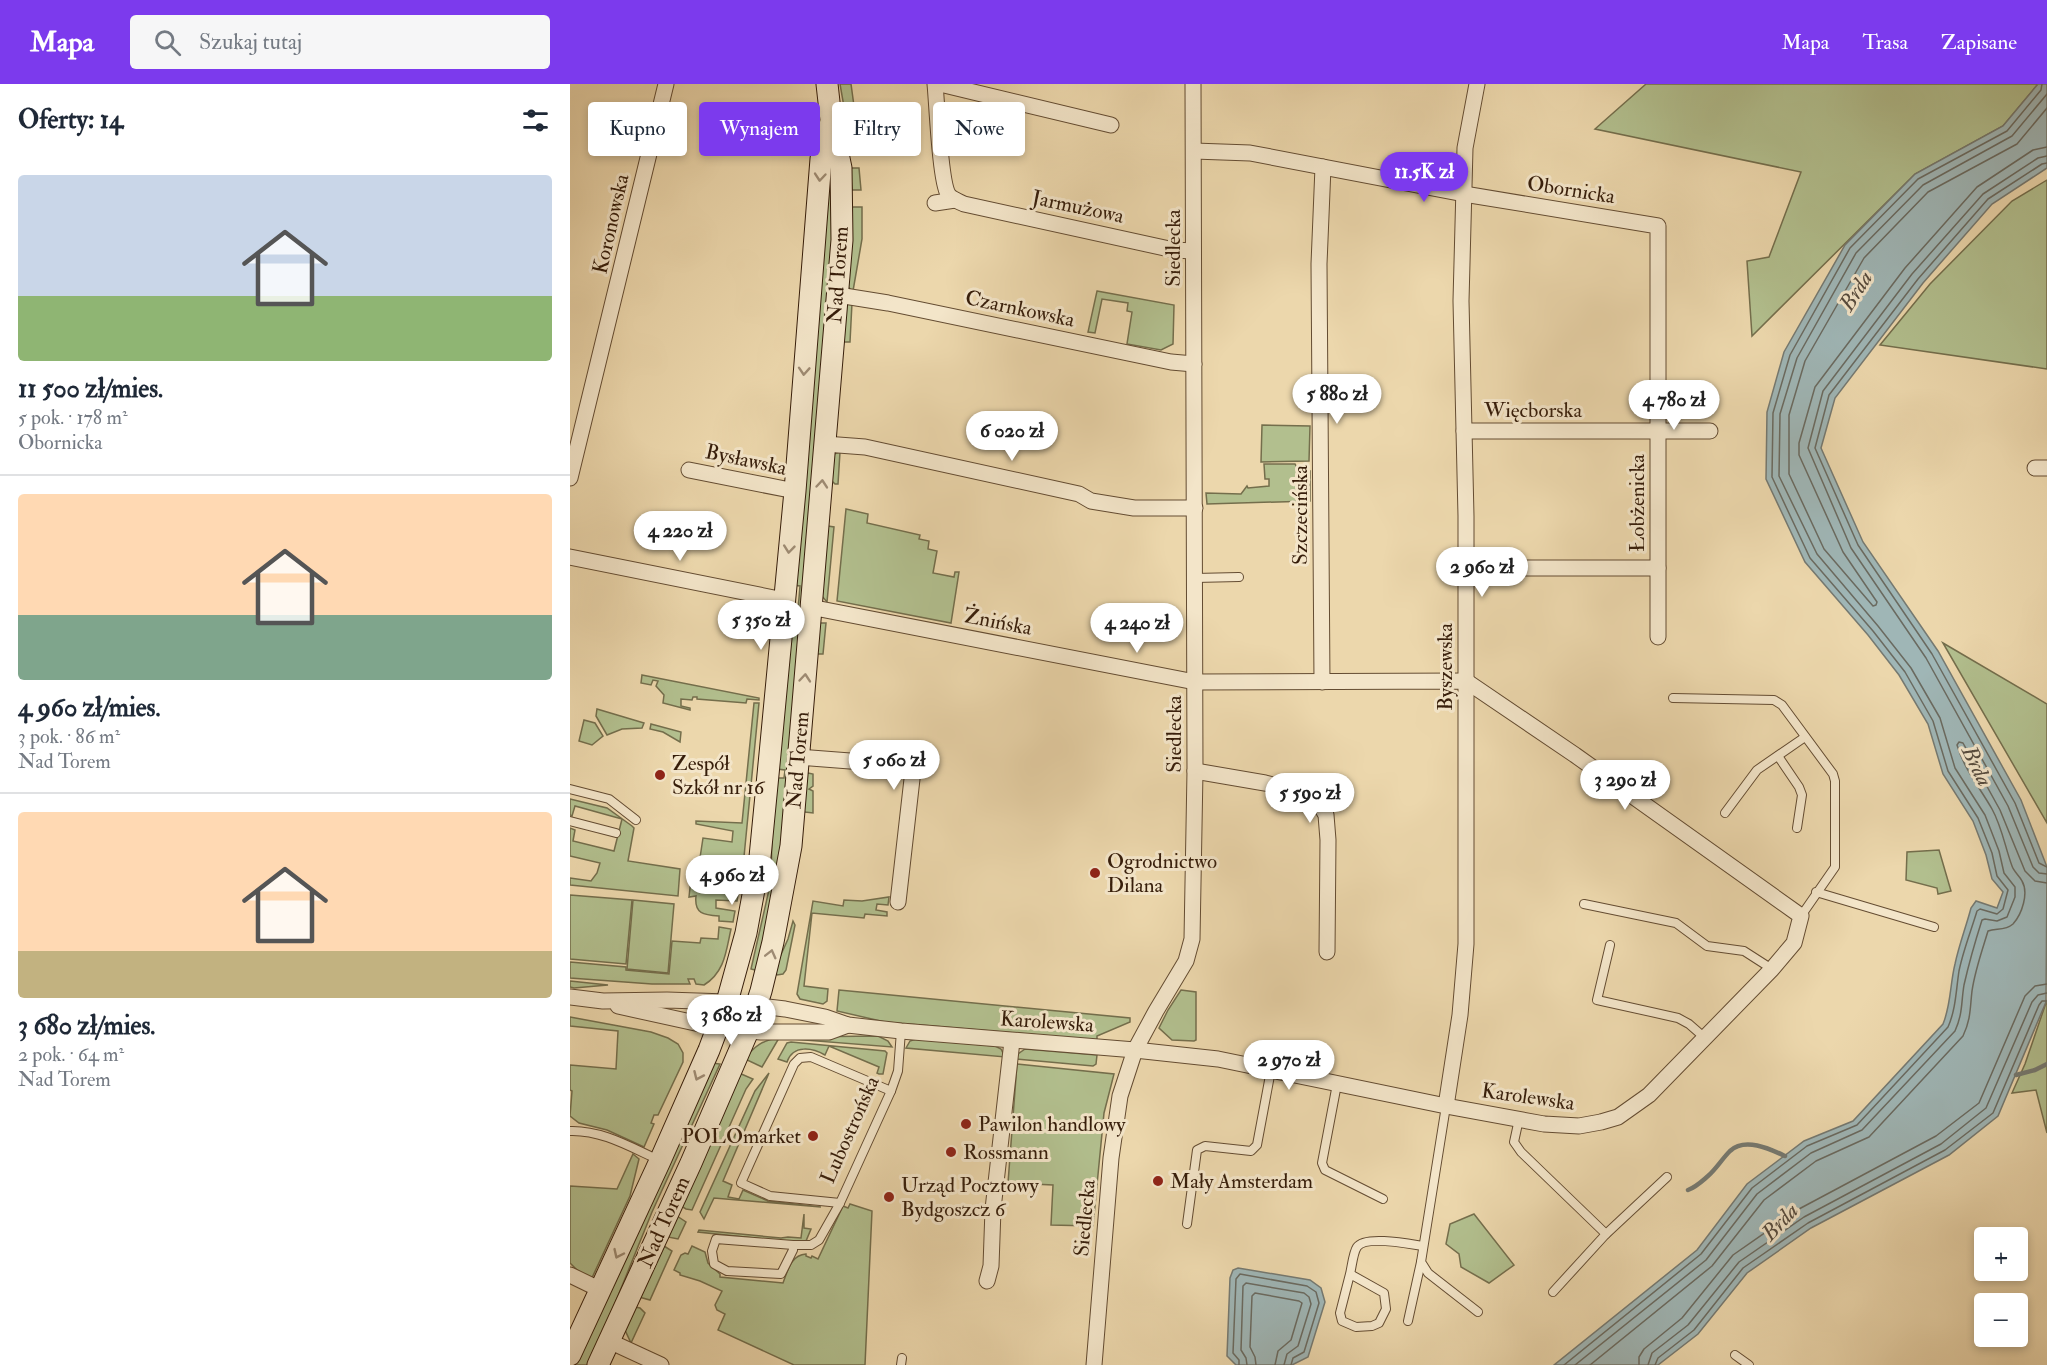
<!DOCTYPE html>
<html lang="pl">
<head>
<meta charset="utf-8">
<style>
	body { margin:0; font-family:"IM FELL Double Pica",serif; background:#f6f6f7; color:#1f2937; height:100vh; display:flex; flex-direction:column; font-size:22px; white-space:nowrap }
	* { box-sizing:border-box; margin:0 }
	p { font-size:20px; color:#747a83 }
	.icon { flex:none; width:33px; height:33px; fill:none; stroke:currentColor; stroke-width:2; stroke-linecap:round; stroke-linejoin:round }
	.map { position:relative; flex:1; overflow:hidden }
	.drawer { display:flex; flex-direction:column; background:#fff; width:570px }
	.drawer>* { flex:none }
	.top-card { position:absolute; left:18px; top:18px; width:570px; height:54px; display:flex; gap:12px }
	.fabs { position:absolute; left:1404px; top:1143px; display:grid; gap:12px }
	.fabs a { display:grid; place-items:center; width:54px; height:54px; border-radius:6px; background:#fff; box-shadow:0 3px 9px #0003; font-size:30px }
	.price { position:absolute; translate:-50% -51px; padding:0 14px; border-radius:21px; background:#fff; color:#222; font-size:20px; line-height:39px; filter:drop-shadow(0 2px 3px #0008) }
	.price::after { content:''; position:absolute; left:50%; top:36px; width:18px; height:14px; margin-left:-9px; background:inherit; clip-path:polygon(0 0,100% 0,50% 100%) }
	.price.active { background:#7c3aed; color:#fff }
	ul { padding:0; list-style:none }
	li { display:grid; align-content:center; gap:12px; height:318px; padding:0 18px }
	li+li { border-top:2px solid #e0e1e3 }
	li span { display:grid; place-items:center; height:186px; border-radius:6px; color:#555 }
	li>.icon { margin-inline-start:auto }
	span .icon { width:108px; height:108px; fill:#fffc; stroke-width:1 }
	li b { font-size:26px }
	h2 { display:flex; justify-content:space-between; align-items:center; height:72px; padding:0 18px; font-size:26px }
	.pill { padding:0 21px; border-radius:6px; background:#fff; box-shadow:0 3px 9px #0003; font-size:21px; line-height:54px }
	.pill.active { background:#7c3aed; color:#fff }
	header { display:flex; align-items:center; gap:36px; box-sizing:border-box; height:84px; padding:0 30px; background:#7c3aed; color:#fff }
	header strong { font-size:28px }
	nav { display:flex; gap:33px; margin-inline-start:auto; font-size:21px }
	.search { width:420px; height:54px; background:#f6f6f7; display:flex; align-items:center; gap:15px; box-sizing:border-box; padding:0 21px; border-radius:6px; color:#747a83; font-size:22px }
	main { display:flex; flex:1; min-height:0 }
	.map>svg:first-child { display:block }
</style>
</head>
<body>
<header>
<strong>Mapa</strong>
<div class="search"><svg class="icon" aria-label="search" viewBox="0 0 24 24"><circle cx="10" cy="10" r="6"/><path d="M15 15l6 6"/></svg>Szukaj tutaj</div>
<nav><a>Mapa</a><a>Trasa</a><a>Zapisane</a></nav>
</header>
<main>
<section class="drawer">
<h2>Oferty: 14<svg class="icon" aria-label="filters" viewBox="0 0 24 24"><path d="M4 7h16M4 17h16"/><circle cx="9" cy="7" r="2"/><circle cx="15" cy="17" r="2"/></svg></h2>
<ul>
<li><span style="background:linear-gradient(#c9d6e8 65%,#8fb573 0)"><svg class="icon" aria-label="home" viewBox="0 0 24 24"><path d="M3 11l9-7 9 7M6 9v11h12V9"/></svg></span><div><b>11 500 zł/mies.</b><p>5 pok. · 178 m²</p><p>Obornicka</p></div></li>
<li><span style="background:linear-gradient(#ffd9b3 65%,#7fa58c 0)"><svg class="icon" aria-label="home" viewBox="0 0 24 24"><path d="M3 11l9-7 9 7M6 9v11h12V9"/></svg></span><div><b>4 960 zł/mies.</b><p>3 pok. · 86 m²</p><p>Nad Torem</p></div></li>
<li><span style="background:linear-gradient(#ffd9b3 75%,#c2b280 0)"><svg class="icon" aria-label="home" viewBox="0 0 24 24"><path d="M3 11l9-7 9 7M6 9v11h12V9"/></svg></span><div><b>3 680 zł/mies.</b><p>2 pok. · 64 m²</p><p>Nad Torem</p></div></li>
</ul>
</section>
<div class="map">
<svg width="1477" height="1281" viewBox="0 0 1477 1281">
	<rect width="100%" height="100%" fill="#ecd7ac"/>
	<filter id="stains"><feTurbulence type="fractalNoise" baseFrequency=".00333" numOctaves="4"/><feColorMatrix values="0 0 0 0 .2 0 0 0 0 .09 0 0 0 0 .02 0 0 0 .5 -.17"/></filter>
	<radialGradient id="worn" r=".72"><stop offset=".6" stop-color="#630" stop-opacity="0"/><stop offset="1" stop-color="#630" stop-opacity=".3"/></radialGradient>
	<!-- green -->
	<g fill="#b2bf8e" stroke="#746e4c" stroke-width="1.5">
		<polygon points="270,0 281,0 284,22 274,23"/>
		<polygon points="1076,0 1468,0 1433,42 1345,90 1182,252 1177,177 1199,173 1231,88 1025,45"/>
		<polygon points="279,37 286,38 287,55 282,56 277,54 276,39"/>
		<polygon points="260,67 265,126 233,527 228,526 230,502 223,501"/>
		<polygon points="280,84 289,84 291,106 282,106"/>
		<polygon points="1477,96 1477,285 1310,261 1360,200 1442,117"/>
		<polygon points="280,123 292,123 292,155 283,207 278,203"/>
		<polygon points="527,207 604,221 603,260 591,266 557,260 562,228 557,227 558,219 532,215 525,249 518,248"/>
		<polygon points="282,219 280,258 272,258 276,221"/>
		<polygon points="692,341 740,342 739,377 691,378"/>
		<polygon points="270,368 268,400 265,400 260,395 264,370"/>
		<polygon points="694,380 725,380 728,386 740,387 740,417 637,420 636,409 671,410 677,402 678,404 699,402 699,395 695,395"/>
		<polygon points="276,425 298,430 297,439 350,451 349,455 359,457 358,465 367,467 363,489 384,493 385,488 389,488 381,539 267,517"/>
		<polygon points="258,442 264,443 257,518 251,511"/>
		<polygon points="222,535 231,537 214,749 189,887 181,885 201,797 202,748 206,694 214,694 215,686 207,685"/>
		<polygon points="247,539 256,539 253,570 245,570"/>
		<polygon points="1373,559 1477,620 1477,739"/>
		<polygon points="72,591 189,614 189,616 177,615 176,619 127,615 127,613 123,613 122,616 111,615 111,622 120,624 120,626 93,619 94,611 86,602 88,597 83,596 81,601 71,599"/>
		<path d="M184,619H189L173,783L167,817L146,816V824L165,827L163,838L149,837V832C134,831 124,830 126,812L119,813L122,786L128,787L133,754L162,758L163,747L126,740V737L172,739Z"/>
		<polygon points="27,625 74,639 72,644 52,645 37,651 26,632"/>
		<polygon points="14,636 25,639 33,652 22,661 9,657"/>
		<polygon points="81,640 111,648 110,658 93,648 80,645"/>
		<polygon points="238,689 243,690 243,702 239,705 243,707 243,729 235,728 233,725 235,690"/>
		<polygon points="0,715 37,724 62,742 64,744 58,777 110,785 108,812 0,801 0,794 21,797 27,789 30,779 0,772 0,744 5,746 3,757 44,767 52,735 5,722 2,732 0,731"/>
		<polygon points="1369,766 1381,807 1368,810 1367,804 1336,796 1337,768"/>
		<polygon points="0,811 62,816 56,880 0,875"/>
		<polygon points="319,813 318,821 307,820 306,826 317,828 317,832 295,830 294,834 242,829 234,902 258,905 257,917 253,920 230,915 227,910 243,817 273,822 274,816 292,817"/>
		<polygon points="63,816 104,820 98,889 57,885"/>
		<polygon points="223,837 225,841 216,886 213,890 207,891 204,886 218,855"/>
		<path d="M149,843L161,845C156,867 155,888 134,901L126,900L124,895H118L120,900H82L0,894V878L56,883V886L99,890L102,857L130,859L131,854L148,855Z"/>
		<polygon points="0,897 38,901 4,904 0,903"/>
		<polygon points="269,906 560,934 560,938 527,952 527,956 315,938 267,927"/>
		<polygon points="611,906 626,908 626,956 624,957 602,956 589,944 598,926"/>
		<polygon points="1477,916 1477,1049 1466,1006 1442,1009 1455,980"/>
		<polygon points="0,933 81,948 98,954 108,960 113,969 113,978 88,1031 84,1031 81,1039 84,1040 74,1063 37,1046 9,1039 0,1032 2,1007 0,1006 0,981 46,985 48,947 0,942"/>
		<polygon points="308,952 318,957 322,963 221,955 224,953"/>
		<path d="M209,954L192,983L175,975C184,962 193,956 209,954Z"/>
		<polygon points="346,955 425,962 431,965 435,973 336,964 340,957"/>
		<path d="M221,958L315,967L317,969L313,990H309L307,989L309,983L259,962L255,971C243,964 223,960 217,978L208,975L217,959Z"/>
		<polygon points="455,965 527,971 526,980 523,982 446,975 448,970"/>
		<polygon points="142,979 150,980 82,1128 20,1281 3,1281"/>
		<polygon points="447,980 544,990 534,1029 523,1142 481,1141 483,1101 438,1099"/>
		<polygon points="169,989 183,995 176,1005 122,1126 116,1125 111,1122"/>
		<polygon points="199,989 153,1097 162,1101 158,1113 169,1115 173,1106 198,1117 251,1123 144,1114 134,1135 130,1128 185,1007"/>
		<polygon points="63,1070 69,1075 60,1112 21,1196 12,1191 0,1179 0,1102 47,1105"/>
		<path d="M280,1120L302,1127L295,1281H224L148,1246L155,1230L147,1226L145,1221L152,1207L130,1197L110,1191V1189L104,1186L111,1171L115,1169L118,1170L122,1162L135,1168L138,1179L150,1190V1193L213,1199C218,1186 221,1171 236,1170V1172L241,1174L242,1172L248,1175L273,1122L278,1124Z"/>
		<polygon points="234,1130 234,1144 241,1145 236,1157 213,1157 128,1148 129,1146 211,1154 218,1153 231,1154"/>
		<polygon points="904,1130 944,1181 919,1199 891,1183 889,1170 876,1160 880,1140"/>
		<polygon points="107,1132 116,1138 108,1155 98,1153"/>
		<polygon points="94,1162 102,1167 80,1216 69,1213"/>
		<polygon points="65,1223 70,1224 75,1229 61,1259 54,1244"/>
	</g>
	<!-- water -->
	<g fill="#9fb6b6" stroke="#757971" stroke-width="1.5">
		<path d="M1468,0H1477V84L1422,120L1353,199L1265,314L1251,364L1293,458L1368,567L1451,716L1477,783L1476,918L1428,1032L1379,1071L1241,1144L1177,1189L1128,1250L1088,1281H984L1127,1166L1177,1100L1234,1057L1283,1037L1373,940C1381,921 1380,900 1385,880C1389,861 1396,843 1401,824L1406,817L1427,824L1433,808L1422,795L1416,771L1403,737L1373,690L1358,640L1329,591L1298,551L1235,478L1196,395L1197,328L1214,268L1275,161L1345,90L1433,42Z"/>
		<polygon points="668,1184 740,1196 751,1204 755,1218 738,1273 722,1281 666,1281 657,1272 660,1194 663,1186"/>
	</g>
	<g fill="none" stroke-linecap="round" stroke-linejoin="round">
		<!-- shore -->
		<g stroke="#6a6a60" stroke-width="1.5">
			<polyline points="1477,24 1447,60 1358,108 1294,174 1235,277 1219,331 1219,390 1254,465 1303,522 1306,521 1307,518 1273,468 1229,371 1229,359 1245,303 1335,184 1407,103 1463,66 1477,63"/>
			<polyline points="1477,72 1468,74 1413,110 1342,190 1253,307 1238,364 1281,464 1356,574 1438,722 1463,783 1469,789 1477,790"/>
			<polyline points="1477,79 1472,80 1418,115 1348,195 1259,311 1245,364 1288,461 1362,570 1445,719 1469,779 1477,783"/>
			<polyline points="669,1281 669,1276 663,1269 666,1195 670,1190 737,1202 746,1208 749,1219 734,1268 723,1274 721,1281"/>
			<polyline points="677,1281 676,1274 671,1266 673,1202 676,1199 734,1209 739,1213 741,1220 728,1262 717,1270 714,1281"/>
			<polyline points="686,1281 685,1273 680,1263 682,1212 685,1209 729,1217 732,1219 721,1256 708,1267 705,1281"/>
			<path d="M994,1281L1131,1170L1182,1104L1237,1062L1287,1041L1378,943C1386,925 1386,906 1389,887C1393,867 1401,847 1407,827L1410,825L1427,830L1433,825L1438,806L1427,792L1422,769L1408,734L1378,687L1363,637L1335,588L1303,547L1240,474L1202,393L1203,329L1220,271L1280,164L1348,95L1437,47L1471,6L1472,0"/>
			<path d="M1005,1281L1136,1176L1187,1110L1241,1069L1292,1046L1385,947C1393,929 1391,919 1394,901C1399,879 1405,858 1412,836L1415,835L1427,837L1437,833L1445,813V803L1434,789L1429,767L1415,731L1385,684L1370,634L1341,584L1308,542L1247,470L1209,392L1210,330L1227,274L1286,169L1353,101L1442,52L1477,10"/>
			<path d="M1020,1281L1142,1182L1194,1116L1246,1077L1299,1053L1393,952C1401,935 1400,924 1402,907C1405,886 1412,867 1418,847C1426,844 1435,847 1443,840C1452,830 1459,809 1452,797C1449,791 1444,788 1442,782C1435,763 1432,743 1422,725C1409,702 1395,687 1387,661L1389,658L1393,659L1430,726L1455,787L1465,797L1477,799"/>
			<polyline points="1069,1281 1069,1273 1074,1265 1112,1234 1163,1171 1229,1125 1366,1052 1409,1019 1455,912 1465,902 1477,900"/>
			<polyline points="1078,1281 1082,1269 1118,1241 1169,1178 1234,1133 1371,1060 1416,1024 1462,918 1468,911 1477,909"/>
			<polyline points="1085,1281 1088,1274 1124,1246 1173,1184 1238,1139 1375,1066 1423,1029 1469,921 1472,917 1477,917"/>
		</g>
		<!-- stream -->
		<g stroke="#757971" stroke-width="4.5">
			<polyline points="1446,991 1465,986 1477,980"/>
			<path d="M1118,1106C1126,1103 1131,1098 1138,1092C1146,1085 1152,1075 1160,1067C1175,1053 1200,1065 1215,1072"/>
		</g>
		<defs>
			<g id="service">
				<polyline points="625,494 669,493"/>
				<polyline points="1103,614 1204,616 1212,621 1263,690 1265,697 1265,783 1231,832"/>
				<polyline points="1208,672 1229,703 1232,711 1227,744"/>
				<polyline points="0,705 39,715 66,736"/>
				<polyline points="1155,729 1187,686 1235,653"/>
				<polyline points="0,737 46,749"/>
				<polyline points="1246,808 1364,843"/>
				<polyline points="1014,820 1106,839 1137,862 1174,867 1202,885"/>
				<polyline points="1040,861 1027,916 1108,934 1119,940 1135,954"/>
				<polyline points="767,1000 752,1079 755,1086 813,1115"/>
				<polyline points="876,1022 851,1178 858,1189 908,1228"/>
				<polyline points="949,1035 944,1058 951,1068 1036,1150 1097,1093"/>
				<path d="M0,1047C32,1046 60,1063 89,1076"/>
				<polyline points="270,1119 200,1112 171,1099 224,980 230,974 241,973 321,1007"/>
				<polyline points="617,1140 627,1066 635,1062 681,1067 687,1061 701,986"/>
				<polyline points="223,1161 223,1166 211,1190 157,1187 144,1180 142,1167 146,1155 223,1161 241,1161 249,1156 270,1119 321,1007 328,987 331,947"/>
				<path d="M780,1190L770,1229L772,1237L786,1243L802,1242L809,1239L816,1225L814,1209L780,1190C782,1182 783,1169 787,1163C795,1151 840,1160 853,1162"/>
				<polyline points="983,1208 1036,1150"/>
				<polyline points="838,1237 851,1178"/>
				<polyline points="1165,1271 1179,1281"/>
				<polyline points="331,1281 332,1274"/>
			</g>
			<g id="minor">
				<path d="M365,0C367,20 370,96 378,110C381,115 388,117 394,120L604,166L623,167"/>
				<polyline points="370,0 541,41"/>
				<polyline points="624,67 680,69 894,110 1088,142 1088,553"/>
				<polyline points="365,119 385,116"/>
				<polyline points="268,211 318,219 601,278 624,280"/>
				<polyline points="894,347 1140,347"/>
				<polyline points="255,360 295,363 509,410 521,417 564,424 625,424"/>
				<polyline points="1465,384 1477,384"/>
				<polyline points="119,386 225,407"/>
				<polyline points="0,394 96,0"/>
				<polyline points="0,473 214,516"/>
				<polyline points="957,484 1088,484"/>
				<polyline points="752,598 749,180 753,83"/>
				<path d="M228,673L332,681C339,684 342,687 342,695L328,818"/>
				<polyline points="625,687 695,699 735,709 748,717 756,731 758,756 757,868"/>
				<polyline points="0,913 33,917 97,916 157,918 215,925 255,933 278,941 331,947 565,966 648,975 876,1022 974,1040 1009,1042 1031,1038 1048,1033 1079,1011 1202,885 1224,859 1231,832 1005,671 896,597 625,598 240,523"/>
				<polyline points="48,922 148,944 191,948 259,948 278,941"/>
				<polyline points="876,1022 890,931 896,860 896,432 891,217 895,64 907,0"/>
				<polyline points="0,1191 31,1206"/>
				<polyline points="417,1197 421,1182 423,1125 442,957"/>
				<polyline points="39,1257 91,1281"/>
				<polyline points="524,1281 541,1074 550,1012 565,966 586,927 616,877 622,855 625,687 623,0"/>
			</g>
			<g id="secondary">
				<polyline points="0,1271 90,1077 139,966 157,918 176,849 190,773 200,670 225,407 251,75 260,41"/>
				<polyline points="28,1281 121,1079 178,947 191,907 203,858 221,762 272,156 271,84 261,36 257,0"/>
			</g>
		</defs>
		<!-- service casing -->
		<use href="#service" stroke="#644c32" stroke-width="10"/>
		<!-- minor casing -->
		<use href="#minor" stroke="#644c32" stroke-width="17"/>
		<!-- secondary casing -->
		<use href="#secondary" stroke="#361d0a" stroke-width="23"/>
		<!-- service -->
		<use href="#service" stroke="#f3e5c9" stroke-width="8"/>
		<!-- minor -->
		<use href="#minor" stroke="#f3e5c9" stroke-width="15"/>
		<!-- secondary -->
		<use href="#secondary" stroke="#f3e5c9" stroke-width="21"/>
	</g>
	<!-- one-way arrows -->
	<defs><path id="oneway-chevron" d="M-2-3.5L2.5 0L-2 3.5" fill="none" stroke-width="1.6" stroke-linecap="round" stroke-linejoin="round" transform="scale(1.5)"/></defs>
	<g stroke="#9e8b73">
		<use href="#oneway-chevron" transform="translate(250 93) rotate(95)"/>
		<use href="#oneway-chevron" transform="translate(234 287) rotate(94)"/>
		<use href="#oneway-chevron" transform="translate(252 400) rotate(-85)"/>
		<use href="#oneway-chevron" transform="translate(219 465) rotate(96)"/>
		<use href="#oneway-chevron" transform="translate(235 594) rotate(-85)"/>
		<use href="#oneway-chevron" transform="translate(201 870) rotate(-76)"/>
		<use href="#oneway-chevron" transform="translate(128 992) rotate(114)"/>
		<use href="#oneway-chevron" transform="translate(48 1170) rotate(115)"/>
	</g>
	<!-- markers -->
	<g fill="#8f2418" stroke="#f3e5c9" stroke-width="2">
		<circle cx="90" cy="691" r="6"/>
		<circle cx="525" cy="789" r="6"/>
		<circle cx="396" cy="1040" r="6"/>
		<circle cx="243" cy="1052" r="6"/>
		<circle cx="381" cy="1068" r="6"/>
		<circle cx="588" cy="1097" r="6"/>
		<circle cx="319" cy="1113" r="6"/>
	</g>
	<g text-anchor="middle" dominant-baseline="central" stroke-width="6" stroke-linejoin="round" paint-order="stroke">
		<!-- street labels -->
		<g font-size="21" fill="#361d0a" stroke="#f3e5c9">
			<text transform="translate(1001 106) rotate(9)">Obornicka</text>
			<text transform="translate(508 123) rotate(12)">Jarmużowa</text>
			<text transform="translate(41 140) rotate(-77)">Koronowska</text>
			<text transform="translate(603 164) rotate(-90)">Siedlecka</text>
			<text transform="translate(268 191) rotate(-86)">Nad Torem</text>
			<text transform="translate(450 225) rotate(12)">Czarnkowska</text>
			<text x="963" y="326">Więcborska</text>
			<text transform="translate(176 376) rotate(12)">Bysławska</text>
			<text transform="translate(1067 419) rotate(-90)">Łobżenicka</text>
			<text transform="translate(730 431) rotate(-90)">Szczecińska</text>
			<text transform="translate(428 538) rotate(11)">Żnińska</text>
			<text transform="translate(875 583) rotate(-90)">Byszewska</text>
			<text transform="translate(604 650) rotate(-90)">Siedlecka</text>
			<text transform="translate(228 676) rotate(-85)">Nad Torem</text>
			<text transform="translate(477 938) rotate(4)">Karolewska</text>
			<text transform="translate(958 1013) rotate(8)">Karolewska</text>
			<text transform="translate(280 1046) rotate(-66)">Lubostrońska</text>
			<text transform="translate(515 1134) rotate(-85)">Siedlecka</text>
			<text transform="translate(94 1138) rotate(-66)">Nad Torem</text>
		</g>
		<!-- poi labels -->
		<g font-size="21" fill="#361d0a" stroke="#f3e5c9" text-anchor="start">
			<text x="102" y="679">Zespół<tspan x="102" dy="24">Szkół nr 16</tspan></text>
			<text x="537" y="777">Ogrodnictwo<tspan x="537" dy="24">Dilana</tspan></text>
			<text x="408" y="1040">Pawilon handlowy</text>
			<text x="231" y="1052" text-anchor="end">POLOmarket</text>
			<text x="393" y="1068">Rossmann</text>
			<text x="600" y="1097">Mały Amsterdam</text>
			<text x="331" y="1101">Urząd Pocztowy<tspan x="331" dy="24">Bydgoszcz 6</tspan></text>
		</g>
		<!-- water labels -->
		<g font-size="22" font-style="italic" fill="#564b3e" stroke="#f3e5c9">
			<text transform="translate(1286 207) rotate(-58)">Brda</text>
			<text transform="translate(1407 682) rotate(64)">Brda</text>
			<text transform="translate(1210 1138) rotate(-47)">Brda</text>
		</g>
	</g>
	<rect width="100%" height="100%" filter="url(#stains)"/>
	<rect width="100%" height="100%" fill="url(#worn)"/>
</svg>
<div class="fabs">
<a>+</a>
<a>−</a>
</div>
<b class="price active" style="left:854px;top:119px">11.5K zł</b>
<b class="price" style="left:767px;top:341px">5 880 zł</b>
<b class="price" style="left:1104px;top:347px">4 780 zł</b>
<b class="price" style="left:442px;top:378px">6 020 zł</b>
<b class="price" style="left:110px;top:478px">4 220 zł</b>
<b class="price" style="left:912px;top:514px">2 960 zł</b>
<b class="price" style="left:191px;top:567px">5 350 zł</b>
<b class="price" style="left:567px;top:570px">4 240 zł</b>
<b class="price" style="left:324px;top:707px">5 060 zł</b>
<b class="price" style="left:1055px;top:727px">3 290 zł</b>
<b class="price" style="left:740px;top:740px">5 590 zł</b>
<b class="price" style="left:162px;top:822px">4 960 zł</b>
<b class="price" style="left:161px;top:962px">3 680 zł</b>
<b class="price" style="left:719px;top:1007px">2 970 zł</b>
<div class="top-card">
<a class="pill">Kupno</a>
<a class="pill active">Wynajem</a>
<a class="pill">Filtry</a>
<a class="pill">Nowe</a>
</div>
</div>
</main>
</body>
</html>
